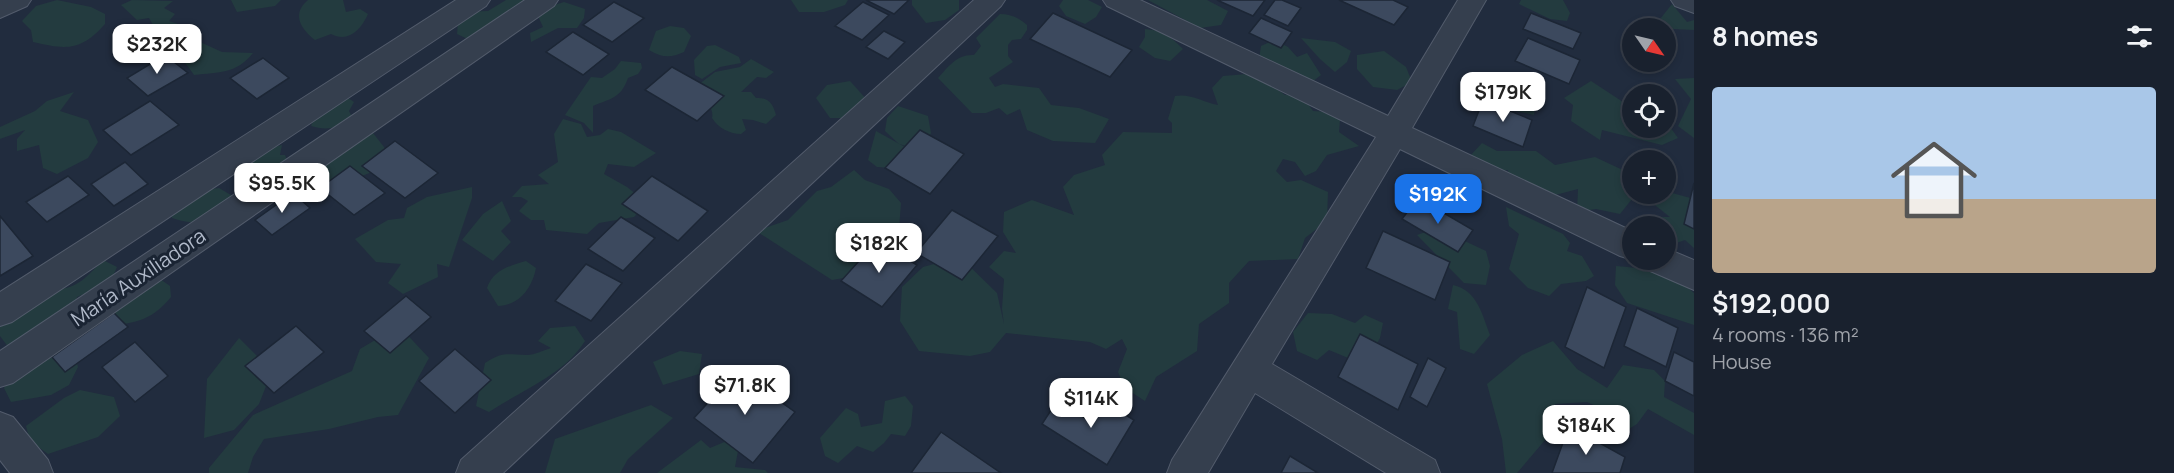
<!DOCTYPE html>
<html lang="en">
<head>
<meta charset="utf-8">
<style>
	body { margin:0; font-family:Manrope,sans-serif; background:#222936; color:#f1f3f6; height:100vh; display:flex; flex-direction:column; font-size:22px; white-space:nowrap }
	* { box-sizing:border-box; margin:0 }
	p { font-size:20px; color:#9fa3aa }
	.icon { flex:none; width:33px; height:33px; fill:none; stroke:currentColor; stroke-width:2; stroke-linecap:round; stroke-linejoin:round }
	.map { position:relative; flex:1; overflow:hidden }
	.panel { display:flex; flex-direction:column; background:#19212e; width:480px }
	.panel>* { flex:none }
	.needle { width:39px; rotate:124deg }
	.fabs { position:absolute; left:1622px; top:18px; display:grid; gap:12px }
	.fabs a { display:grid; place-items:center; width:54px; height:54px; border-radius:50%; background:#19212e; box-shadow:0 3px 9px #0003,0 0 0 2px #373e4a; font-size:30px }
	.price { position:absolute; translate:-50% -51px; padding:0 14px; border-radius:12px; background:#fff; color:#222; font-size:20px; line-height:39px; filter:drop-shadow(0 2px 3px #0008) }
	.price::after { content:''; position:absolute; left:50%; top:36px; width:18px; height:14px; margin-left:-9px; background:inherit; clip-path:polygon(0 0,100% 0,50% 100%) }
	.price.selected { background:#1a73e8; color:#fff }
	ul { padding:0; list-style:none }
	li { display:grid; align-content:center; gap:12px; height:318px; padding:0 18px }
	li span { display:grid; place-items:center; height:186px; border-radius:6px; color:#555 }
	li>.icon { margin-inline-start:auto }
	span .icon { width:108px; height:108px; fill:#fffc; stroke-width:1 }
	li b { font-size:26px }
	h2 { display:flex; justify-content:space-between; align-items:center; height:72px; padding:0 18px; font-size:26px }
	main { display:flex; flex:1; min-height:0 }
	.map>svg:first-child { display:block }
</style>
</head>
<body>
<main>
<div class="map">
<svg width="1694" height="473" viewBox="0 0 1694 473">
	<rect width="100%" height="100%" fill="#212c3e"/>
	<!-- green -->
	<g fill="#233b3f">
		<path d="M57,0L91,7L105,14V24C81,51 67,50 33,42L31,30L22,21L36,6Z"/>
		<path d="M132,0L173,1L164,8L175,14L169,21L193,29L200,42L222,52L253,53C236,74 220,72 194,75C175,46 168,52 137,59L129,53L145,43L153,25L149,18L137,20L121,5Z"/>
		<polygon points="231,0 281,0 275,6 237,12"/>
		<path d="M308,0H343L346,12L360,9L368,14C361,30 348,43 331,34L315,40C301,29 291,14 308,0Z"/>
		<polygon points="506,0 535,0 476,43 457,34 458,22 466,12 488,11"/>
		<polygon points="791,0 848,0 845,5 824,12 799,12"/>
		<polygon points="912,0 959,0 959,10 945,20 926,23 912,5"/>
		<polygon points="1063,0 1088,0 1102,7 1096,17 1085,24 1066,16 1059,6"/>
		<polygon points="1148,0 1207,0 1228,11 1221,25 1200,28"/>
		<polygon points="1521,0 1563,0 1570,13 1567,21 1550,19 1519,4"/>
		<polygon points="564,2 585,9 584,18 577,28 558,28 531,42 530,33 543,27 538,16 551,6"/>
		<polygon points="1672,4 1687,22 1694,20 1694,30 1653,28"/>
		<path d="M1000,14C1011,14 1019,18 1027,25V30L1021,39L1012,40L1008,45V56L1013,62L989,78L995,87L1003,84L1039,88L1051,105L1079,108L1109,119L1095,143L1053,141L1027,130L1020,109L1007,115L999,108L986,113H972L938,78C949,66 957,54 974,55L981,46L976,38Z"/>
		<path d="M670,26L684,28L691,36L684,52C671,58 662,58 649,50L656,31Z"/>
		<path d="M1145,29C1163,30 1171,37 1183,49L1170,61L1155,58L1139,47L1145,37Z"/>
		<polygon points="1301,38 1335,42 1351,51 1347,62 1335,72 1320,59"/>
		<polygon points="1274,40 1288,47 1297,57 1307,53 1321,75 1312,82 1259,59 1261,46"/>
		<polygon points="715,45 739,57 741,63 720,67 702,79 695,75 694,60 707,46"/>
		<polygon points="1384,51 1406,67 1412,82 1397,90 1373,87 1357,69 1357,55"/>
		<path d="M751,59L774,72L766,78L757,77L741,92H751L756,98C769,97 773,104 776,115L766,124L753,120L742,119L746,130L741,134C730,134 718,128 712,118C715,104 699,98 690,91L715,72L740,67Z"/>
		<path d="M621,61L641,63L642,68L638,74L628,78C621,98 612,98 593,106V133L584,123L565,115L591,77L602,78L615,69Z"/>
		<path d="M1247,74L1271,85L1285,95L1301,94L1313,111L1329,112L1340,120L1339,132L1359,146L1327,155L1316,171L1305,176L1295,162L1283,159L1276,171L1287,182L1301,180L1328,192L1327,221L1305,238L1298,259L1249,261L1229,283V303L1199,324L1197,351L1156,377L1145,401L1125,388L1118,372L1127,349L1122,339L1106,349L1090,342L1006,333L990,352L970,356L919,351L900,321L902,287L923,267L960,257L997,293L1004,324L1002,309L1004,279L989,267L1004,251L1016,253L1003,232L1004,212L1032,200L1074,215L1063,187L1074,175L1105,165L1102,155L1123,132L1172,133V123L1168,119L1175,96C1190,93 1203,102 1218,105L1212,88L1223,76Z"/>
		<polygon points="1694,78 1694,138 1678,126 1691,99 1675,79"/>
		<polygon points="850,81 867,100 844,118 830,118 816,98 827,85"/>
		<polygon points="1591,81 1623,102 1632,103 1632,128 1665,128 1665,120 1678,138 1662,145 1602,130 1600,140 1571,121 1573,105 1564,98"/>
		<polygon points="1514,83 1536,102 1534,115 1502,108 1481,88"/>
		<polygon points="74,92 60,111 88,120 98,142 88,158 57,174 43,168 39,145 17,151 17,139 25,130 0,139 0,127 35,111 47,101"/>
		<path d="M342,94L354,102L349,111L353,119C338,128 327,131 311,126L318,108Z"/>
		<polygon points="898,106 928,116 931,133 922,151 899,144 885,131 887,118"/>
		<polygon points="563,119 581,124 587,137 600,135 608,129 621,132 656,153 634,167 608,164 604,174 627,187 647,203 634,217 599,223 587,234 546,230 544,220 531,220 519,211 528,201 521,197 512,197 522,186 549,184 538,175 558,162 554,134"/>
		<polygon points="876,131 914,152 907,169 877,167 868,160"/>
		<polygon points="357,132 373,133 384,147 388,158 380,169 333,187 315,179 306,169"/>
		<polygon points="1482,143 1497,151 1536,151 1555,165 1595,157 1627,172 1632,179 1632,194 1636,194 1620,214 1596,209 1577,212 1578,189 1544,198 1509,180 1508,170 1490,173 1470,156"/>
		<path d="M282,145L280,155H285L293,176L259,186L240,177C248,157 261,149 282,145Z"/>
		<polygon points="854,170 865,180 889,189 901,203 898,242 873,273 832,280 756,231 788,220 817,191 831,187"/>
		<polygon points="472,187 472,198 449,267 437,264 438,277 403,294 388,283 401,264 376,262 355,239 388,220 404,218 407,208 427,197"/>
		<path d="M219,188L236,198C210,218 206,229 172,218L173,207L196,191Z"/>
		<polygon points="1665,191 1694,199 1694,248 1685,240 1665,247 1665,226 1640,226 1651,217 1670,217 1651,202 1653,194 1665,194"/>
		<polygon points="502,201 511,221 501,231 511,242 493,261 462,240 483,214"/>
		<polygon points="1506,207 1563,234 1570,243 1567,251 1582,256 1594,276 1586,281 1561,284 1549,296 1528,288 1509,269 1519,234 1509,226"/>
		<polygon points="1437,228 1486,251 1490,266 1486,285 1464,283 1417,235"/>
		<path d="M103,260L117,267L110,283L77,297L73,312L9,348L0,336V320L40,289C74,292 81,283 103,260Z"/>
		<path d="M526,261L536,268C532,288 520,305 498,306L487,288C493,270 509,266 526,261Z"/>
		<path d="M1616,266C1648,269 1668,270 1694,293V325L1627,303L1615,285Z"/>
		<path d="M160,279L170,286L171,297C150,323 132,323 101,327L105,305Z"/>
		<path d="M1453,285C1477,290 1482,314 1490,335L1474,354L1460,349L1457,312L1448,309Z"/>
		<polygon points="1308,313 1332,314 1355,323 1365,315 1383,323 1380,338 1365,365 1329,350 1317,360 1297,351 1293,332"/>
		<polygon points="399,326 429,358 398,415 378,417 329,429 264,439 253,457 248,473 209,473 209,468 253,415 352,371 360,349"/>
		<path d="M575,326L585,341C564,375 522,390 489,412L476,406L485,363C504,351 507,355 527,355C535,355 544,350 551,348L538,341L550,328Z"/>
		<polygon points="239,338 272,371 259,404 234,430 204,438 207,379"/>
		<polygon points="1553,341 1577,369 1607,388 1623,365 1654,370 1665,381 1664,397 1694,413 1694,435 1648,409 1637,424 1619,435 1613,414 1587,402 1555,404 1557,426 1517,473 1506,473 1502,439 1487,384 1522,355"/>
		<polygon points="44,348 74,352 78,367 69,385 51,395 11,402 4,388 17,367"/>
		<polygon points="680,351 702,354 699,374 663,385 653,362"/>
		<polygon points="80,390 114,397 120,416 98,437 48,454 30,441 26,426 64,398"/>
		<polygon points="905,396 913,406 911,426 905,436 891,434 884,443 873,452 857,446 838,463 825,456 820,438 846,408 858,414 861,427 882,423 885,401"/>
		<polygon points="651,405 673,418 628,459 620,473 545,473 555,439"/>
		<polygon points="741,435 735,467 765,470 768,473 657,473 701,440 710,448"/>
	</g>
	<!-- building -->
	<g fill="#3c495e" stroke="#1c2635" stroke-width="1.5">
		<polygon points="866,0 909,0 894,14"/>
		<polygon points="1217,0 1265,0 1253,16"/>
		<polygon points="1275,0 1282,0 1301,8 1288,26 1264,15"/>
		<polygon points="1339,0 1393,0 1408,7 1394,25"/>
		<polygon points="614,2 644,18 612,42 583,25"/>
		<polygon points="863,2 889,15 862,40 835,26"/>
		<polygon points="1053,13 1132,50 1110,77 1030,39"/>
		<polygon points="1531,13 1581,33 1573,49 1523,29"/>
		<polygon points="1261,18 1292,32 1281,48 1249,33"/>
		<polygon points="884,31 905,42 888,59 866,47"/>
		<polygon points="573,32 609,54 583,75 546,52"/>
		<polygon points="1528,38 1580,60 1569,84 1515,61"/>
		<polygon points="165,55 188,73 148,96 127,78"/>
		<polygon points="263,58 289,78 257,99 230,78"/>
		<polygon points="672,67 724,96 697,121 645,90"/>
		<polygon points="1483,100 1532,120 1523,147 1473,126"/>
		<polygon points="150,101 179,125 131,155 103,130"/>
		<polygon points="920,130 964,154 930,194 885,168"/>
		<polygon points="395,141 438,173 405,198 362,166"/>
		<polygon points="125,162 148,184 114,206 91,184"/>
		<polygon points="350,166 385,193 354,215 320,188"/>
		<polygon points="68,176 89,195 47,222 26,202"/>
		<polygon points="652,176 708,211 678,241 622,204"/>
		<polygon points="1694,183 1694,229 1684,224"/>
		<polygon points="293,193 310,208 272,235 255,220"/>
		<polygon points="1418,198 1473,230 1458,252 1402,219"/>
		<polygon points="952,210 998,236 962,280 916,253"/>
		<polygon points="0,216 33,256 0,276"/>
		<polygon points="621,217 655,238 623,271 588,249"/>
		<polygon points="1383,231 1450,262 1435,300 1366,268"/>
		<polygon points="877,241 917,265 882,307 841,281"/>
		<polygon points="586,264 622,283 591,321 555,301"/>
		<polygon points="1587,287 1626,307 1604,368 1565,347"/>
		<polygon points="406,296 431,317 390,353 364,331"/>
		<polygon points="1637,308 1678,328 1666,367 1624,346"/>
		<polygon points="114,313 128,327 65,372 52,357"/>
		<polygon points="296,326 324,352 274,393 245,366"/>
		<polygon points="1360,334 1418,364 1398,410 1338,377"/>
		<polygon points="135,342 168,376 135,402 102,367"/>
		<polygon points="455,349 491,380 455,413 419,381"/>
		<polygon points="1674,352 1694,362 1694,396 1665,381"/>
		<polygon points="1428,358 1446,368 1427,407 1410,397"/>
		<polygon points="737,371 795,412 753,463 694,418"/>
		<polygon points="1101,400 1134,420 1107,465 1042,424 1057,401 1088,420"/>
		<polygon points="1569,426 1625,457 1620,473 1552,473"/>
		<polygon points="941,432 1001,473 911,473"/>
		<polygon points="1290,456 1318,473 1281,473"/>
	</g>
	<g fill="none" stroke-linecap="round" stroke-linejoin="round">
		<defs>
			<g id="street">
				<polygon points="0,0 31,0 27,6 0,18"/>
				<polygon points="456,0 490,0 486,6 12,322 0,326 0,292"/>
				<polygon points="525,0 558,0 554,6 13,383 0,387 0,351"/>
				<polygon points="974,0 1005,0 1001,6 503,473 456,473 461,460"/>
				<polygon points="1103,0 1140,0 1388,116 1458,0 1486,0 1412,128 1632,231 1633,260 1620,256 1400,149 1272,364 1435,460 1440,473 1386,473 1255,393 1208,473 1167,473 1172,460 1376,137 1107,6"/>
				<polygon points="1671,0 1694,0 1694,13 1675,6"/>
				<polygon points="1665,248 1694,260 1694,290 1648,270 1643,260 1665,260"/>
				<polygon points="0,412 13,417 48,460 53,473 10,473 0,460"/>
			</g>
		</defs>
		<!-- street casing -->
		<use href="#street" stroke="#535c6c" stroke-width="2"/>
		<!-- street -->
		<use href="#street" fill="#353f4e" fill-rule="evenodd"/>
	</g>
	<g text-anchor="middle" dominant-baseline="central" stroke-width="6" stroke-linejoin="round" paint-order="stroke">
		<!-- street labels -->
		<g font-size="20" fill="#b0b9c9" stroke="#1a2433">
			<text transform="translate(138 277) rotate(-34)">María Auxiliadora</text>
		</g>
	</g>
</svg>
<div class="fabs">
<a><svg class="needle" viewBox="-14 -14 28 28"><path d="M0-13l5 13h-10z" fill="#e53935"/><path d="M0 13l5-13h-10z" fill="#9fa3aa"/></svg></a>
<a><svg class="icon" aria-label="locate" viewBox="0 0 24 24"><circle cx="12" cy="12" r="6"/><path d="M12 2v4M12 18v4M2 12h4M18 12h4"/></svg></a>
<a>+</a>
<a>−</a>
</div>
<b class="price" style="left:157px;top:75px">$232K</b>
<b class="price" style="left:1503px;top:123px">$179K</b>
<b class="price" style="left:282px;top:214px">$95.5K</b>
<b class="price selected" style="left:1438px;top:225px">$192K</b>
<b class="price" style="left:879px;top:274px">$182K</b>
<b class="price" style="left:745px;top:416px">$71.8K</b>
<b class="price" style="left:1091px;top:429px">$114K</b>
<b class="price" style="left:1586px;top:456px">$184K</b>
</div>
<section class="panel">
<h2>8 homes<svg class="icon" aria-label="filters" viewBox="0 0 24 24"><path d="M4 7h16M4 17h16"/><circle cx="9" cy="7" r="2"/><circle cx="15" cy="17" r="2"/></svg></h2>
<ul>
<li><span style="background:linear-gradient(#a9c7e8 60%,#b9a48a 0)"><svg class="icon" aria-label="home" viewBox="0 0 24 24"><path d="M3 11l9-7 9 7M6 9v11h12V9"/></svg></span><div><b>$192,000</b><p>4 rooms · 136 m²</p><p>House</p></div></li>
</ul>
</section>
</main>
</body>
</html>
